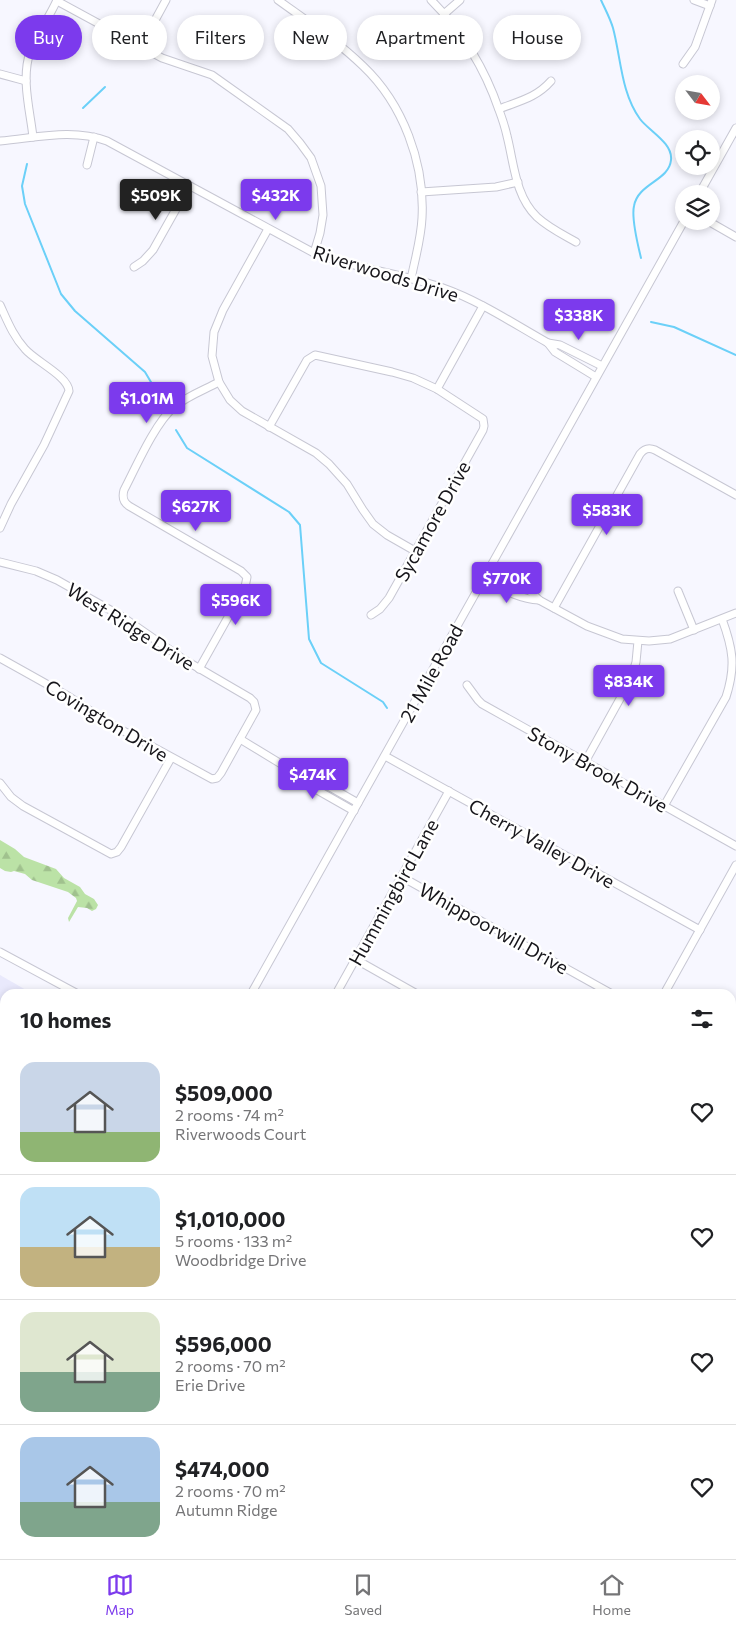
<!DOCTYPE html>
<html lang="en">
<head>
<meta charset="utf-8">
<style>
	body { margin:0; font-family:Commissioner,sans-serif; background:#f6f6f6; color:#202124; height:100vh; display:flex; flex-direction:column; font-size:19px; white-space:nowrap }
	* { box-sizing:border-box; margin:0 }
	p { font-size:16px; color:#757577 }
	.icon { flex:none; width:28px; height:28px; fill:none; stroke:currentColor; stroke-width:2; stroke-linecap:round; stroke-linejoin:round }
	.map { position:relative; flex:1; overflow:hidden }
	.side { position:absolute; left:0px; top:989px; width:736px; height:571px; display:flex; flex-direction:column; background:#fff; border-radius:15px 15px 0 0; box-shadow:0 2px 8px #0003 }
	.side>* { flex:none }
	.banner { position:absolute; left:15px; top:15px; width:706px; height:45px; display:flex; gap:10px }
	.needle { width:32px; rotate:121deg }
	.buttons { position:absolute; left:675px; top:75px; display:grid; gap:10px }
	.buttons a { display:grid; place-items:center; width:45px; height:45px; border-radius:50%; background:#fff; box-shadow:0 2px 8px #0003; font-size:25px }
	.price { position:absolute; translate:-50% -42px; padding:0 11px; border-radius:5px; background:#7c3aed; color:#fff; font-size:16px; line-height:32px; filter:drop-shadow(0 1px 2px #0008) }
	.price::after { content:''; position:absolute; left:50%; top:30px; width:15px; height:11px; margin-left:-8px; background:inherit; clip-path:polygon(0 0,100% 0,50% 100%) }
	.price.selected { background:#222; color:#fff }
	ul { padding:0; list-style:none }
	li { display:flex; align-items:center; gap:15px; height:125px; padding:0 20px }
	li+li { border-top:1px solid #e0e0e0 }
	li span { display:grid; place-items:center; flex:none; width:140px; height:100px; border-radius:15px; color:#555 }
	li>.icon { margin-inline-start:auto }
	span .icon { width:60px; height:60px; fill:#fffc; stroke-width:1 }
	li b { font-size:21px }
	h2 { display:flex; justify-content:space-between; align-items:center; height:60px; padding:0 20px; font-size:21px }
	.chip { padding:0 18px; border-radius:22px; background:#fff; box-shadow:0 2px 8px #0003; font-size:18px; line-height:45px }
	.chip.selected { background:#7c3aed; color:#fff }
	.dock { display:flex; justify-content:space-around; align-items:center; height:70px; border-top:1px solid #e0e0e0; background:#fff; font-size:14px; color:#757577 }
	.dock a { display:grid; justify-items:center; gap:2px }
	.dock .selected { color:#7c3aed }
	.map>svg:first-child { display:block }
</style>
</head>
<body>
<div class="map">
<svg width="736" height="1559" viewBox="0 0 736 1559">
	<defs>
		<pattern id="forest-firs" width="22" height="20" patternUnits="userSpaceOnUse" patternTransform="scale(1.25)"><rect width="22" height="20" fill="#bbe2a6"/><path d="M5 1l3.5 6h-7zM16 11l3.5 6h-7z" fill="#a0c18e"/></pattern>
	</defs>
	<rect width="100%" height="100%" fill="#f7f7ff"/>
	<!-- built -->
	<g fill="#e9e9fc">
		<polygon points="0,975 33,994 5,994 5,1407 0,1416"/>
		<polygon points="5,1480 5,1555 636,1555 634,1559 0,1559 0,1489"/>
	</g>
	<!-- green -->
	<polygon fill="#bbe2a6" points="460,1555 535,1555 533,1559 457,1559"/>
	<!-- forest -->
	<polygon fill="url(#forest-firs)" points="0,840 15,849 24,857 56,869 64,878 80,887 85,894 94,899 98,905 96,909 92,911 87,908 78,907 69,922 68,918 77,901 76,898 68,892 32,880 25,874 14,871 11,872 5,871 0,868"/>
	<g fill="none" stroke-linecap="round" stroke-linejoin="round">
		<!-- stream -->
		<g stroke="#6bd0f8" stroke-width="2">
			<path d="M601,0C605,9 610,18 613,28C621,58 621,93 640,119C649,131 673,143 671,160C669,181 638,183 634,206C631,219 638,245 641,258"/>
			<polyline points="83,108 105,87"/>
			<polyline points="27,164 22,186 25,204 61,294 75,311 145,372 161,399"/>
			<polyline points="651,322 674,327 736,355"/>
			<polyline points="176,430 187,448 289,512 300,525 309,639 321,663 383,702 387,708"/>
		</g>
		<defs>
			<g id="minor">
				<path d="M278,0C307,21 337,41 363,66C403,104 425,163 422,218C421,239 415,259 411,279"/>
				<path d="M431,0C462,31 485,69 499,110C502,118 505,127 507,136C514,163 515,196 537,217C549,228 562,234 576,242"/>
				<polyline points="694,0 710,6"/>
				<polyline points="57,1 162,58 212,75 288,129 300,143 311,158 321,186 323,215 320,233 314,253"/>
				<polyline points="444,14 460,0"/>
				<polyline points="141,46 166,0"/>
				<polyline points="683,64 695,47 712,0"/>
				<polyline points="0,74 26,81"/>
				<path d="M499,109C519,101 536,98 551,81"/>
				<path d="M33,137C30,110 21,79 30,52C37,34 49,18 57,0"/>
				<path d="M0,141C36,138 72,128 107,141L314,253C356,269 401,273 443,288C480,301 514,324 548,343L555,352L596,377"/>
				<polyline points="87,165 94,137"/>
				<polyline points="421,192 496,187 518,182"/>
				<polyline points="699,194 736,128"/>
				<polyline points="708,221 736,237"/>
				<polyline points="268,229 223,310 214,332 212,356 219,382 230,400 242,411 316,453 329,464 347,484 363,510 373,524 387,535 415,551"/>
				<polyline points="134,267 143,261 153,250 189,186"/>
				<path d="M0,305C7,320 13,336 25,349C35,361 68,376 69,391L44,445L11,504L0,528"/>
				<polyline points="548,343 560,345 602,366"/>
				<polyline points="437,389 483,306"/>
				<polyline points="269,427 307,360 315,355 392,372 413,378 437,389 483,419 484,426 483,430 389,598 380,609 371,615"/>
				<polyline points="0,562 36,571 57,580 121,616 183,659 250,698 254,702 256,710 221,773 217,778 212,779 107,722 68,696 0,658"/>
				<polyline points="490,567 531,592 539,600 587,626 622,639 649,641 670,639 736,613"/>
				<path d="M483,579C501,588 518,599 539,600"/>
				<polyline points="678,591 694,630"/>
				<path d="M554,608L640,454C644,449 648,447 655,450L736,495"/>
				<path d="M199,669L245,587L247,577L241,571L129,506C123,502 122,497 124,490C136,467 155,423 174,407C187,396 204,390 219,382"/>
				<polyline points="467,685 478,700 482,704 736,846"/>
				<polyline points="240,739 291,770 296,778 354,811"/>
				<polyline points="385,756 700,930"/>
				<polyline points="585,762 631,679 636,662 638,641"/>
				<polyline points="291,770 300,770 358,803"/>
				<polyline points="0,783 11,797 23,806 111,854 117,852 121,847 171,758"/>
				<path d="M664,806L726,697C736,666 733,649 722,619"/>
				<polyline points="402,877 612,994"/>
				<polyline points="0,952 78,994"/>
				<polyline points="355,959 417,994"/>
				<polyline points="251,994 684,221"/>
				<polyline points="336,994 449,791"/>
				<polyline points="664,994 736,865"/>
				<polyline points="731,1057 736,1059"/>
				<polyline points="731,1090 736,1082"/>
				<polyline points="731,1278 736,1281"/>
				<polyline points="731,1362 736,1364"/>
				<polyline points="0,1447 5,1438"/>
				<polyline points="731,1484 736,1476"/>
				<polyline points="731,1549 736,1551"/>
				<polyline points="690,1559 692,1555"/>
			</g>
		</defs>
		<!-- minor casing -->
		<use href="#minor" stroke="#c7c7d3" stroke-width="9"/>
		<!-- minor -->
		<use href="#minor" stroke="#fff" stroke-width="7"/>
	</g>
	<g text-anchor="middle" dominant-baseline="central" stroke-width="5" stroke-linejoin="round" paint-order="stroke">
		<!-- street labels -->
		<g font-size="19" fill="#16151a" stroke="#fff">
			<text transform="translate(386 273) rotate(17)">Riverwoods Drive</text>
			<text transform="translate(432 521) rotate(-61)">Sycamore Drive</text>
			<text transform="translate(131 626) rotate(32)">West Ridge Drive</text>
			<text transform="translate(431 673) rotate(-61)">21 Mile Road</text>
			<text transform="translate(107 720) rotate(31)">Covington Drive</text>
			<text transform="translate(598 769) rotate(29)">Stony Brook Drive</text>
			<text transform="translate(542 843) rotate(29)">Cherry Valley Drive</text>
			<text transform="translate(393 892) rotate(-61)">Hummingbird Lane</text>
			<text transform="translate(494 928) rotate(29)">Whippoorwill Drive</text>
		</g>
	</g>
</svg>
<div class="buttons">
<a><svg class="needle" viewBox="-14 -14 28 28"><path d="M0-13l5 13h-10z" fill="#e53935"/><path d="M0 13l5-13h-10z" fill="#757577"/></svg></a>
<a><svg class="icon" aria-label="locate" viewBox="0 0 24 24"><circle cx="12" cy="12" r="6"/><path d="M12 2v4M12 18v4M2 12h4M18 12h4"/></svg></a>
<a><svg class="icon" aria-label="layers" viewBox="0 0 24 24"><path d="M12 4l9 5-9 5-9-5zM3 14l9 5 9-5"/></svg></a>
</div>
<b class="price selected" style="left:156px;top:221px">$509K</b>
<b class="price" style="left:276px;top:221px">$432K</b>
<b class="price" style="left:579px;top:341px">$338K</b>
<b class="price" style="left:147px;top:424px">$1.01M</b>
<b class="price" style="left:196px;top:532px">$627K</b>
<b class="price" style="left:607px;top:536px">$583K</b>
<b class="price" style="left:507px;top:604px">$770K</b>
<b class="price" style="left:236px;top:626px">$596K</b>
<b class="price" style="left:629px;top:707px">$834K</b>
<b class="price" style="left:313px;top:800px">$474K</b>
<div class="banner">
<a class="chip selected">Buy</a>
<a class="chip">Rent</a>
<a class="chip">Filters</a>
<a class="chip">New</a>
<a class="chip">Apartment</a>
<a class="chip">House</a>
</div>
<section class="side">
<h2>10 homes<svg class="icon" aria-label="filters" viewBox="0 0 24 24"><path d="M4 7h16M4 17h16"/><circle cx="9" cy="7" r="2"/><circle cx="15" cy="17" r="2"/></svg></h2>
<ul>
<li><span style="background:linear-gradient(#c9d6e8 70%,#8fb573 0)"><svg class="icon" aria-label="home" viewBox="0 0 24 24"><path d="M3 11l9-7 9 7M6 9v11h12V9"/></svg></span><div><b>$509,000</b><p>2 rooms · 74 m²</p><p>Riverwoods Court</p></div><svg class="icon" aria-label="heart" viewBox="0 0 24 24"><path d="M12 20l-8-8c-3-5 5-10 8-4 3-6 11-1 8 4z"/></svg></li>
<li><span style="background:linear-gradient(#bfe0f5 60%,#c2b280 0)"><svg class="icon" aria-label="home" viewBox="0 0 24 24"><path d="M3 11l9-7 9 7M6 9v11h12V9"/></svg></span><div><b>$1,010,000</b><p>5 rooms · 133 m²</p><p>Woodbridge Drive</p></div><svg class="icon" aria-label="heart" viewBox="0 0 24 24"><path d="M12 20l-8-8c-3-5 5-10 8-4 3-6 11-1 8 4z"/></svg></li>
<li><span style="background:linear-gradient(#dfe7d0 60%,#7fa58c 0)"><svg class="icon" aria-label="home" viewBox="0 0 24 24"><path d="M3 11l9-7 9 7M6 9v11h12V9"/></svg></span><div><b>$596,000</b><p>2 rooms · 70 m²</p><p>Erie Drive</p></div><svg class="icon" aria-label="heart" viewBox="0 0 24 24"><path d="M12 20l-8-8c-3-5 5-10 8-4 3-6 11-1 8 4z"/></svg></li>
<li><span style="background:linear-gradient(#a9c7e8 65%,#7fa58c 0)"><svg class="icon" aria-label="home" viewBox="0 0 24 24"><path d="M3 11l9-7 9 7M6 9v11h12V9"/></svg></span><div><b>$474,000</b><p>2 rooms · 70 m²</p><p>Autumn Ridge</p></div><svg class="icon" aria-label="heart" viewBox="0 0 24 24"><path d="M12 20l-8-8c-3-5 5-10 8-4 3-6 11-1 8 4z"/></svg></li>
</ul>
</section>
</div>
<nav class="dock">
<a class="selected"><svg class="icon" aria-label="map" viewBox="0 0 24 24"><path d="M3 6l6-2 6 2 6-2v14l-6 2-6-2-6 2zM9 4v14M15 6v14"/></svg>Map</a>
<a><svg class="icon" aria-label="saved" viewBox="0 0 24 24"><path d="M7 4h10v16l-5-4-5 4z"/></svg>Saved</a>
<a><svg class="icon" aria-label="home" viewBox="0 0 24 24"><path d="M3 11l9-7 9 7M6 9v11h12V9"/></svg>Home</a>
</nav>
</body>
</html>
